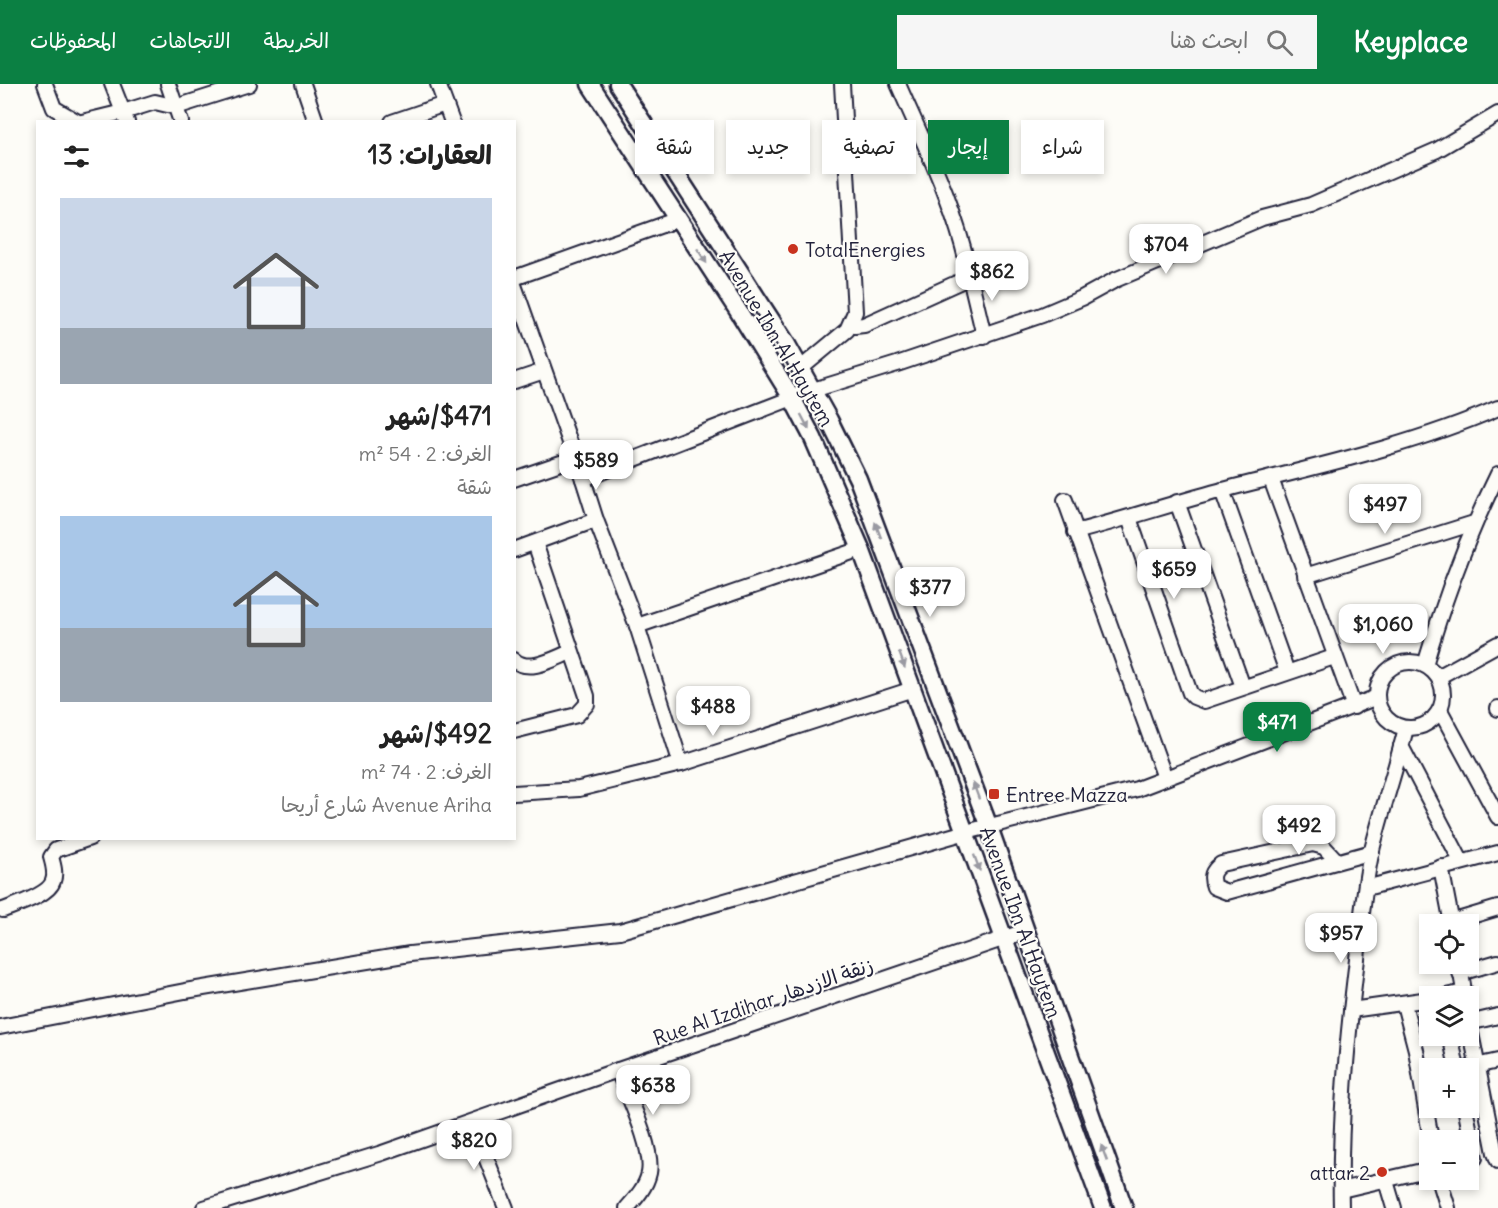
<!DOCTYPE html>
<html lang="ar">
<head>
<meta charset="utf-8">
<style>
	body { margin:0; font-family:Delius,"Playpen Sans Arabic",sans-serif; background:#f6f6f6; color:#222; direction:rtl; height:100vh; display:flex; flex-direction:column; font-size:22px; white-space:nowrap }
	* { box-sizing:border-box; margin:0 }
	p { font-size:20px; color:#767676 }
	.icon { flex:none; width:33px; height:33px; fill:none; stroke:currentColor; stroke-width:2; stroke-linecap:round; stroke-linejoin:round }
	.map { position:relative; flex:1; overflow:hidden; direction:ltr }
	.sheet { position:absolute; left:36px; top:36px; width:480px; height:720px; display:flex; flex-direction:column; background:#fff; border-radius:0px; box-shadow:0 3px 9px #0003; direction:rtl }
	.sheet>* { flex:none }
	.top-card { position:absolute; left:534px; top:36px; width:570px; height:54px; direction:rtl; display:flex; gap:12px }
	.controls { position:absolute; left:1419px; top:830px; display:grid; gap:12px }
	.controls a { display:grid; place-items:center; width:60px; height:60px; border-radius:0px; background:#fff; box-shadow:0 3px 9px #0003; font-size:30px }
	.price { position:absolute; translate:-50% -51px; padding:0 14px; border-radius:12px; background:#fff; color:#222; font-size:20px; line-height:39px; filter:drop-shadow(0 2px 3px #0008) }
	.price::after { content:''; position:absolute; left:50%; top:36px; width:18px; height:14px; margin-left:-9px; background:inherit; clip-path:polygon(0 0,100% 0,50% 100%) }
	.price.selected { background:#0b8043; color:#fff }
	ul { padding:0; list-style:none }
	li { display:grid; align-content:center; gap:12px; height:318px; padding:0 24px }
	li span { display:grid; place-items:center; height:186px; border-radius:0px; color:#555 }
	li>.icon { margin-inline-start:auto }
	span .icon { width:108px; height:108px; fill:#fffc; stroke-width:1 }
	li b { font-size:26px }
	h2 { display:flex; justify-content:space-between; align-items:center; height:72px; padding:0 24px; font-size:26px }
	.chip { padding:0 21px; border-radius:0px; background:#fff; box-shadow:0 3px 9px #0003; font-size:21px; line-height:54px }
	.chip.selected { background:#0b8043; color:#fff }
	header { display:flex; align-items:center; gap:36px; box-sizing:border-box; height:84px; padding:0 30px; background:#0b8043; color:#fff }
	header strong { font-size:28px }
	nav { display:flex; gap:33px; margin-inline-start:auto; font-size:21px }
	.search { width:420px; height:54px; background:#f6f6f6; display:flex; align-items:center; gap:15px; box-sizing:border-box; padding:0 21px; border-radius:0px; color:#767676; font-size:22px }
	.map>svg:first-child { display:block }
</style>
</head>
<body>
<header>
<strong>Keyplace</strong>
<div class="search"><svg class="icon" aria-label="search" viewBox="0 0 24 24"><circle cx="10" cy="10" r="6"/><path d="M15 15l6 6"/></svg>ابحث هنا</div>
<nav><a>الخريطة</a><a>الاتجاهات</a><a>المحفوظات</a></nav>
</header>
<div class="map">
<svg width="1498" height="1124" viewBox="0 0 1498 1124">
	<rect width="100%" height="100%" fill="#fdfcf7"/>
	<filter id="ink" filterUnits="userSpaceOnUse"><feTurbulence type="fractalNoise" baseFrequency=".0167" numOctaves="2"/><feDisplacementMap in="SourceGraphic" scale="12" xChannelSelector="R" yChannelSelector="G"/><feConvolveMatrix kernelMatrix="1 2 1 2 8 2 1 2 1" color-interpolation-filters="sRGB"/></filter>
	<g filter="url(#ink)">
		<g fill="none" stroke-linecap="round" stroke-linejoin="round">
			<defs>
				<g id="minor">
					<polyline points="45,0 54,24 78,38"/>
					<polyline points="112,0 127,38"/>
					<polyline points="168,0 181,38"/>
					<polyline points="303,0 316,38"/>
					<polyline points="438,0 452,38"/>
					<polyline points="82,38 123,28 155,18 176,23 249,0"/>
					<polyline points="392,38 445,20"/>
					<polyline points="970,193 984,252"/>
					<polyline points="514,194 679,135"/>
					<polyline points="514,201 583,395 813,306 897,280 1042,231 1082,214 1115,196 1262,134 1311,121 1437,66 1498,30"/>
					<path d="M851,241L855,242L864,241L970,193C957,125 925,62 898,0"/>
					<polyline points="800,285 847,246 855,228 842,0"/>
					<polyline points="514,297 544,287"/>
					<polyline points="514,395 575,374"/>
					<polyline points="583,395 596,436 637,542 681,680"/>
					<polyline points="1271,395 1354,623"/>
					<polyline points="1222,406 1287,588"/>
					<polyline points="1065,416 1165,694"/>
					<polyline points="1177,418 1243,603"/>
					<polyline points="1129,434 1190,609 1194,613 1204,617 1334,573"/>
					<path d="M1075,448C1123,436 1170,420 1219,407C1313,383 1408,363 1498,324"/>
					<polyline points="514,466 596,436"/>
					<polyline points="1305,492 1474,439"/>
					<polyline points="637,542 861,465"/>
					<path d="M514,576C529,590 555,574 571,568"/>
					<circle cx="1410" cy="611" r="33"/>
					<path d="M1425,581C1444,515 1468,451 1498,390"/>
					<polyline points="1438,593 1498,560"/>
					<polyline points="1498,624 1498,625"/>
					<polyline points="1440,626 1498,733"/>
					<polyline points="514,647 577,631 587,620 587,612 535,459"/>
					<polyline points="1401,662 1461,777"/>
					<polyline points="514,709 579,705 681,680 913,605"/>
					<path d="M1337,777L1324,763L1313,760L1221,780C1212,787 1210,792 1214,803L1227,808L1372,768"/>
					<polyline points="1441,783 1452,840"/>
					<polyline points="1366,804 1498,769"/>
					<path d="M3,826C16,821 49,811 53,797C56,789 53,780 51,773L56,766L90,754"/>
					<polyline points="1451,838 1498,824"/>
					<polyline points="1459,879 1465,912"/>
					<polyline points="1460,889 1498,878"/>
					<polyline points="1446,912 1464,908"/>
					<polyline points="1404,920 1416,966 1431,1056"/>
					<polyline points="1351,926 1430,915"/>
					<polyline points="1468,934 1495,1069 1498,1077"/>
					<polyline points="1469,939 1498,932"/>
					<polyline points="0,943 185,907 410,870 620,847 966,748 1137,705 1377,613"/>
					<polyline points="1450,951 1457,984"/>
					<polyline points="1471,983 1498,977"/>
					<path d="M618,986C627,1010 654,1064 649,1089C646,1103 636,1114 627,1124"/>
					<polyline points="1465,1023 1475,1074"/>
					<polyline points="472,1038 506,1124"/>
					<polyline points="1439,1095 1448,1124"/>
					<polyline points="1386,1097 1394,1124"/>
					<polyline points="1341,1106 1430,1085"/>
					<polyline points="204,1124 382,1069 618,986 1026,847"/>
					<path d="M1341,1124C1339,1041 1347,957 1357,875C1361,839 1364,801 1372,766C1382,725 1396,685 1406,644"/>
				</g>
				<g id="tertiary">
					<polyline points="590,0 737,225 792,314 813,354 861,465 1103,1124"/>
					<polyline points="618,0 786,259 829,336 858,395 989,743 1124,1124"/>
				</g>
			</defs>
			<!-- minor casing -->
			<use href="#minor" stroke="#22223b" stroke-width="18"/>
			<!-- tertiary casing -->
			<use href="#tertiary" stroke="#22223b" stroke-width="21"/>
			<!-- minor -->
			<use href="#minor" stroke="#fdfcf7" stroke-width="14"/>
			<!-- tertiary -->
			<use href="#tertiary" stroke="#fdfcf7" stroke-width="16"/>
		</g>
		<!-- one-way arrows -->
		<defs><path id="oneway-solid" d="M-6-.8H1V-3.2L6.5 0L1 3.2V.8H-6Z" transform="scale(1.5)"/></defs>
		<g fill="#9a9aa2">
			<use href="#oneway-solid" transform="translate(702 172) rotate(57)"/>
			<use href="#oneway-solid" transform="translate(805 338) rotate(62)"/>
			<use href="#oneway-solid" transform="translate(878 446) rotate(-111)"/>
			<use href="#oneway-solid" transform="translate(902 576) rotate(70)"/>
			<use href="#oneway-solid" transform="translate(976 707) rotate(-110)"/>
			<use href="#oneway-solid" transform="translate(977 779) rotate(70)"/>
			<use href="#oneway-solid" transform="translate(1104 1069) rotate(-110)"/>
		</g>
	</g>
	<!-- markers -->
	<g fill="#c8321e" stroke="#fdfcf7" stroke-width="2">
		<circle cx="793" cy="165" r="6"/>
		<rect x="988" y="704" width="12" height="12" rx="3"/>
		<circle cx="1382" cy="1088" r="6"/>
	</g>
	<g text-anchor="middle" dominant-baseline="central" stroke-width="4.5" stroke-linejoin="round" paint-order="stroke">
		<!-- poi labels -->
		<g font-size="20" fill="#22223b" stroke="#fdfcf7" text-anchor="start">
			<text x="805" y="165">TotalEnergies</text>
			<text x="1006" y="710">Entree Mazza</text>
			<text x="1370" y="1088" text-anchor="end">attar 2</text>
		</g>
		<!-- street labels -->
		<g font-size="20" fill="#22223b" stroke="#fdfcf7">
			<text transform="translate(777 254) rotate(59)">Avenue Ibn Al Haytem</text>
			<text transform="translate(1021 838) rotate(70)">Avenue Ibn Al Haytem</text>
			<text transform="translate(763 917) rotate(-19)">Rue Al Izdihar زنقة الازدهار</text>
		</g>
	</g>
</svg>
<div class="controls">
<a><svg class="icon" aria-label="locate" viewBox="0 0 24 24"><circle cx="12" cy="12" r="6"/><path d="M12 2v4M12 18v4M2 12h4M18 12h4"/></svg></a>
<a><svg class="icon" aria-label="layers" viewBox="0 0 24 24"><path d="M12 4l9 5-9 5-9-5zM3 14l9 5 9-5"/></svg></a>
<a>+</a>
<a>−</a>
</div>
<b class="price" style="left:1166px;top:191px">$704</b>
<b class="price" style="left:992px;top:218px">$862</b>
<b class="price" style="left:596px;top:407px">$589</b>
<b class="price" style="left:1385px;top:451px">$497</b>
<b class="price" style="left:1174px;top:516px">$659</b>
<b class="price" style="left:930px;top:534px">$377</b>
<b class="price" style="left:1383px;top:571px">$1,060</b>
<b class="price" style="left:713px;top:653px">$488</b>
<b class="price selected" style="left:1277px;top:669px">$471</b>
<b class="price" style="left:1299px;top:772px">$492</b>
<b class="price" style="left:1341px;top:880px">$957</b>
<b class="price" style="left:653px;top:1032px">$638</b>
<b class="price" style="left:474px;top:1087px">$820</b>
<div class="top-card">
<a class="chip">شراء</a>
<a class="chip selected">إيجار</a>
<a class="chip">تصفية</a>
<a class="chip">جديد</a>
<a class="chip">شقة</a>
</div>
<section class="sheet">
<h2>العقارات: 13<svg class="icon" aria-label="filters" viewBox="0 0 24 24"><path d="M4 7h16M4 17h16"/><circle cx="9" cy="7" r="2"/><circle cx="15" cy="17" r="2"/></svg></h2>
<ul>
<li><span style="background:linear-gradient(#c9d6e8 70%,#9aa5b1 0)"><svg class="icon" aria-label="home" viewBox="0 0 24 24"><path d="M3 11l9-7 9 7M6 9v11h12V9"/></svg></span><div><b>$471/شهر</b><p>الغرف: 2 · 54 m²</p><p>شقة</p></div></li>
<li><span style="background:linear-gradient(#a9c7e8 60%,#9aa5b1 0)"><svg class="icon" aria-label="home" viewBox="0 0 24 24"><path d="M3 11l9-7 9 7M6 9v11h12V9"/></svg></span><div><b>$492/شهر</b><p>الغرف: 2 · 74 m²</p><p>Avenue Ariha شارع أريحا</p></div></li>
</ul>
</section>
</div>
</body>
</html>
